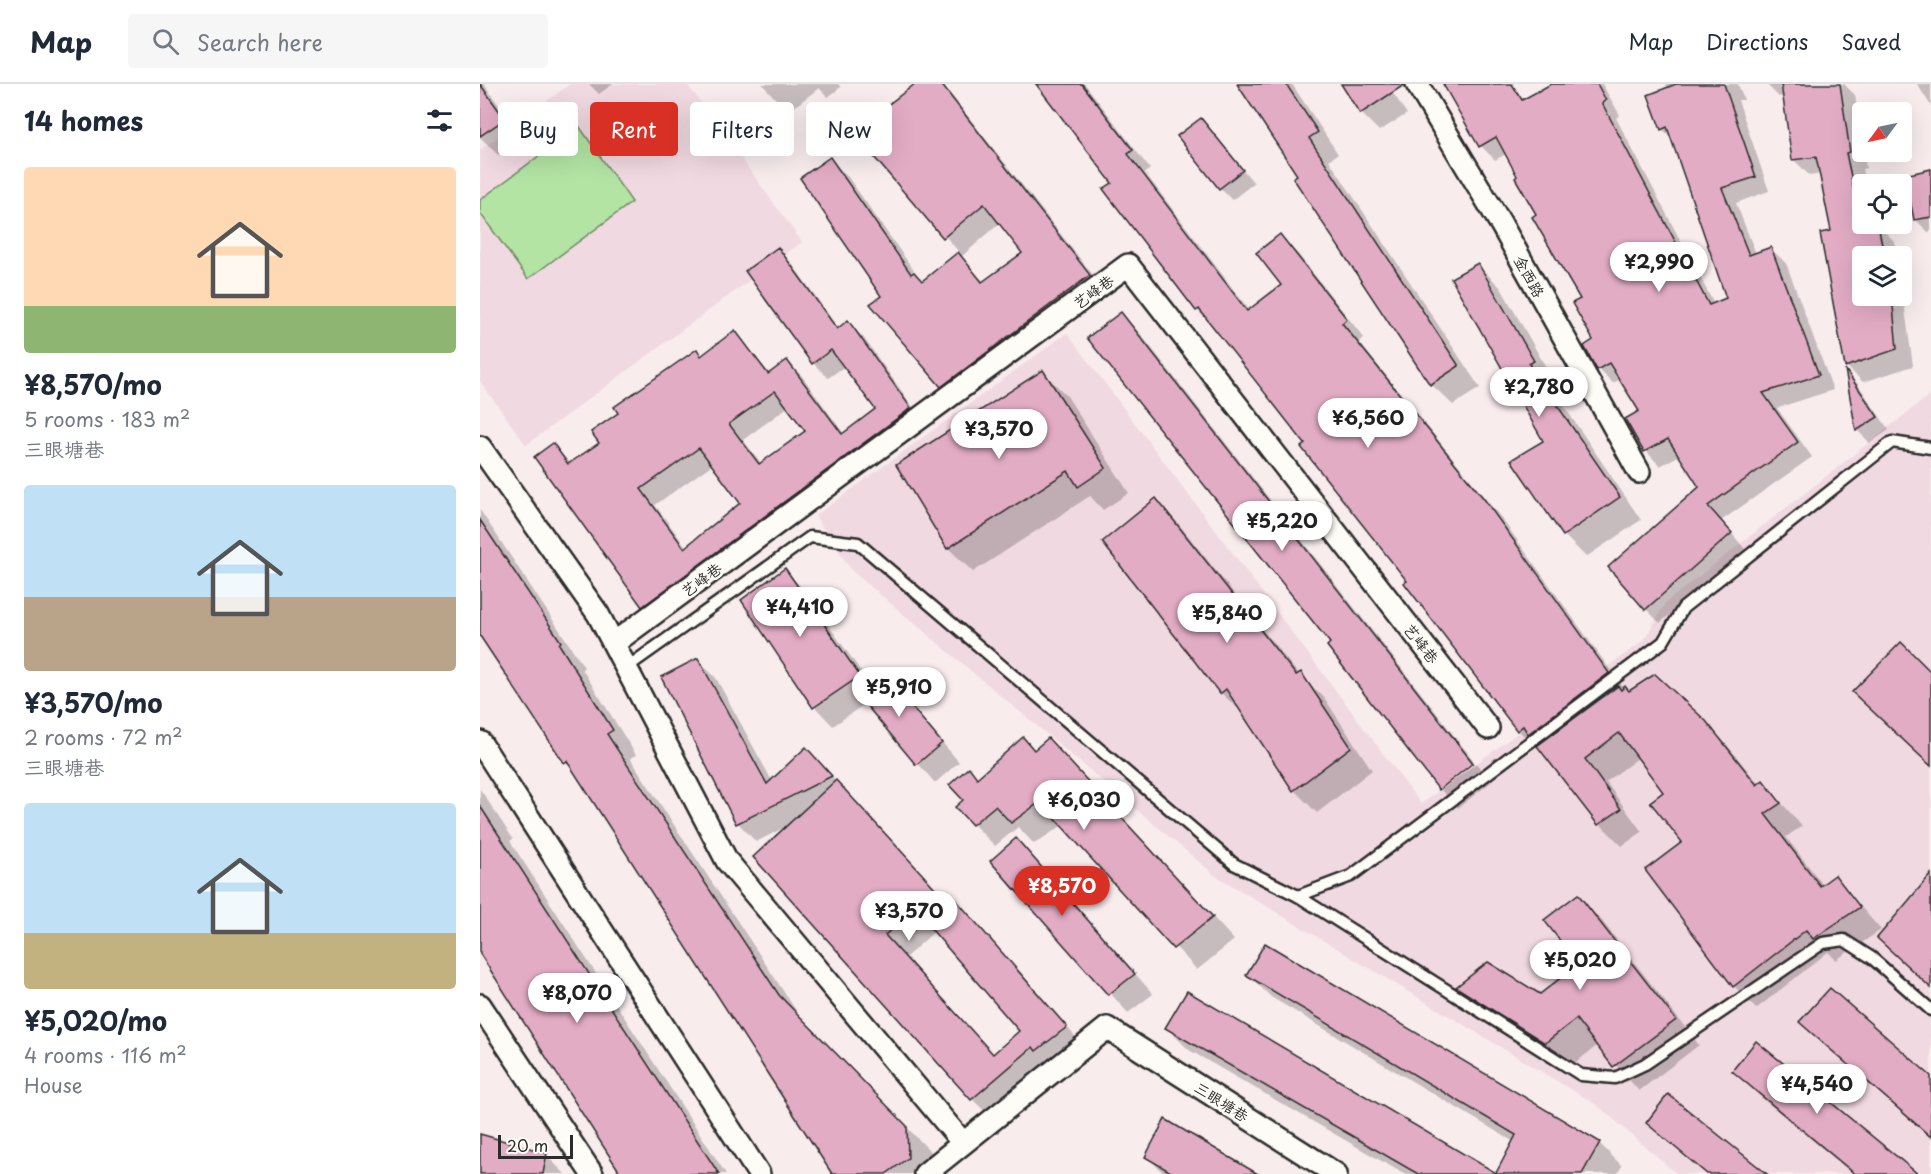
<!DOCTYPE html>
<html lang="en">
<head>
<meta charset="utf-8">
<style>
	body { margin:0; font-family:"Playpen Sans","LXGW WenKai TC",sans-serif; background:#f6f6f7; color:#1f2937; height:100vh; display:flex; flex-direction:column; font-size:22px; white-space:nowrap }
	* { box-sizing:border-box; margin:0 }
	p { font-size:20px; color:#747a83 }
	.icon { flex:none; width:33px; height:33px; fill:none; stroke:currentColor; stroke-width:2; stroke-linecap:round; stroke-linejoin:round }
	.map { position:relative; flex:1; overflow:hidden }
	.side { display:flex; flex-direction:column; background:#fff; width:480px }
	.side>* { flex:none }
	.hud { position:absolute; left:18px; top:18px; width:570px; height:54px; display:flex; gap:12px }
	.needle { width:39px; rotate:237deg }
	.buttons { position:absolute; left:1372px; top:18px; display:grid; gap:12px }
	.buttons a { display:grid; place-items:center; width:60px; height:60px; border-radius:6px; background:#fff; box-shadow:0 6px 24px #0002; font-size:30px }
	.scale { position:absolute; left:18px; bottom:15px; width:75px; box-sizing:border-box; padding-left:6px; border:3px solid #2b2b2b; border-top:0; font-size:16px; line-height:21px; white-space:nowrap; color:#2b2b2b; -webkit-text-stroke:4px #fdfcf7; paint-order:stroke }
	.price { position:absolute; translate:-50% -51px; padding:0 14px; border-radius:21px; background:#fff; color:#222; font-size:20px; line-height:39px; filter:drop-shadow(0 2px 3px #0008) }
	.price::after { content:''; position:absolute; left:50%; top:36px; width:18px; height:14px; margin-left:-9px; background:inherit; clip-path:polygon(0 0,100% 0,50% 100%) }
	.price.on { background:#d93025; color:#fff }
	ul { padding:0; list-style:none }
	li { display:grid; align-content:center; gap:12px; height:318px; padding:0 24px }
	li span { display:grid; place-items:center; height:186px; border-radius:6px; color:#555 }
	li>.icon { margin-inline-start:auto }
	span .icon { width:108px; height:108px; fill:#fffc; stroke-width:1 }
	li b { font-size:26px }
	h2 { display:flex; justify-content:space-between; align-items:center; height:72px; padding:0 24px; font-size:26px }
	.tag { padding:0 21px; border-radius:6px; background:#fff; box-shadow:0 6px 24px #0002; font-size:21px; line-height:54px }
	.tag.on { background:#d93025; color:#fff }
	header { display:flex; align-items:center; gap:36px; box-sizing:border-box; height:84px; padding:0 30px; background:#fff; border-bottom:2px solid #e0e1e3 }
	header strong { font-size:28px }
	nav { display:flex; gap:33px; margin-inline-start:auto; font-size:21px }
	.search { width:420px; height:54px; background:#f6f6f7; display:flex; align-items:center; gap:15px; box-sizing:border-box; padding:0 21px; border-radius:6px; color:#747a83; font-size:22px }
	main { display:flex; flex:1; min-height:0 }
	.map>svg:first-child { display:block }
</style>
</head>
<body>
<header>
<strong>Map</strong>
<div class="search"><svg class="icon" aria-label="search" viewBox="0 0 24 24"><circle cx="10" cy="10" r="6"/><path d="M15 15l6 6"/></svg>Search here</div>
<nav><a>Map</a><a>Directions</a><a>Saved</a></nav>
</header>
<main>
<section class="side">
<h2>14 homes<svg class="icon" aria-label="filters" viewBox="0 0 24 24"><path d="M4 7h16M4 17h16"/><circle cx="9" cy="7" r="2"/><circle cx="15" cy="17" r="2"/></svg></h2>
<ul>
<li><span style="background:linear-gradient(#ffd9b3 75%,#8fb573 0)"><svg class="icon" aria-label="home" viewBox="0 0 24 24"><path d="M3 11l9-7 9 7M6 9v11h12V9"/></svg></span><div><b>¥8,570/mo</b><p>5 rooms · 183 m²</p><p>三眼塘巷</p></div></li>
<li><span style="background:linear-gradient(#bfe0f5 60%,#b9a48a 0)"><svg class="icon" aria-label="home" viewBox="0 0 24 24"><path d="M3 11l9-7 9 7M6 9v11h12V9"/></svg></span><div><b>¥3,570/mo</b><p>2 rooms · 72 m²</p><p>三眼塘巷</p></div></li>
<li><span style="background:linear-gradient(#bfe0f5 70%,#c2b280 0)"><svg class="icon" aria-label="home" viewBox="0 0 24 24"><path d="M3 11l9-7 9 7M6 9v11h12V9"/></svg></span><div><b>¥5,020/mo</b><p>4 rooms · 116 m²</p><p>House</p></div></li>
</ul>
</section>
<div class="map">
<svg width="1451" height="1090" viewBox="0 0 1451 1090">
	<rect width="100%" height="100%" fill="#f8eced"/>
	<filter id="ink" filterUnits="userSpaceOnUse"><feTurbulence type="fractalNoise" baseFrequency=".0167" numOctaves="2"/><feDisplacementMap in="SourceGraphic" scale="12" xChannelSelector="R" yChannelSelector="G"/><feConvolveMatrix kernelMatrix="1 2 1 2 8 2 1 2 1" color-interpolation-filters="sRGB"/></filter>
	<g filter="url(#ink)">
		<!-- built -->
		<g fill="#f1d9e1">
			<polygon points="90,0 207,0 322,158 46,361 0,297 0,66"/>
			<polygon points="587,249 941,720 1164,556 1186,518 1451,310 1451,1090 1197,1090 1117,1021 736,792 372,487 335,432"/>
		</g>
		<!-- green -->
		<polygon fill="#b3e4a4" stroke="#6f8868" stroke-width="1.5" points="99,42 152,118 48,195 0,129 0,116"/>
		<!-- shadow -->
		<g fill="#0003" fill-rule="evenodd">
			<polygon points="0,0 4,0 42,54 18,71 0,53"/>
			<polygon points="109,0 133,0 119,10"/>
			<polygon points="282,0 358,0 361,3 348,13 339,4 308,28"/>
			<path d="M437,0H461L469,8L627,209L480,320L462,302L403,213L350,75L368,93L442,198L479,168L373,46ZM520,139L544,170L504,198L481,173Z"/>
			<polygon points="558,0 605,0 670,85 665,89 770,227 803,201 800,152 818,170 884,254 879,258 1022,435 1144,605 1225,638 1248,662 1279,701 1283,698 1322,742 1306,753 1343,801 1355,793 1401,846 1356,876 1348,868 1276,925 1254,902 1185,709 1158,674 1126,698 1162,748 1142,762 1120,740 1059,662 1057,664 1038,646 827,360 735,244 717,226 634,99"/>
			<polygon points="759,0 812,0 858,70 849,76 1000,304 973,321 951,300"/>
			<polygon points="862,0 907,0 927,30 899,47 881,29"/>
			<polygon points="965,0 1029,0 1057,46 1076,0 1122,0 1140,31 1136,34 1234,220 1248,214 1193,55 1182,45 1188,5 1186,0 1258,0 1264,16 1258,16 1289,107 1256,119 1276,170 1291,165 1306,179 1353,306 1297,324 1332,373 1241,437 1265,465 1180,539 1166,525 1221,404 1200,371 1180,382 1166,367 1147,336 1161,327 1141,295 1133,299 1118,285 1115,257 1102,216 1039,93 1026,70 1015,76 1001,62"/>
			<polygon points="1286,0 1364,0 1375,11 1386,84 1382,85 1385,100 1383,140 1397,140 1414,157 1417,172 1383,172 1383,212 1422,212 1422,204 1433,282 1383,298 1366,282 1353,148 1341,90 1330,92 1313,75 1304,12 1299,13"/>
			<polygon points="1437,0 1451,0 1451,22"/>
			<polygon points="721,36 774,99 752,116 740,104"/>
			<polygon points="1451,87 1451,147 1448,148 1436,136 1426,92"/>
			<path d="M298,165L312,180L359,245L368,238L383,253L445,340L178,537L163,522L73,361L91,380L121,359L216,267L222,273L255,248L290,290L307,278L322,292L364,350L398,326L365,282L348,294L333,279L267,188ZM309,322L327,347L282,380L263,356ZM233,380L262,419L207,464L175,421Z"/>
			<polygon points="998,181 1021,204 1076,301 1071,303 1161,436 1106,473 1084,451 1065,357"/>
			<polygon points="641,230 659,248 994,677 960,703 852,560"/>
			<polygon points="563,288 587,312 649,409 623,426 610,412 493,488 468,464 418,381"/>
			<polygon points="1367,289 1377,299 1409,346 1390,359 1378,347"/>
			<polygon points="676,416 698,439 819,591 843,612 892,686 837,729 814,706 764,630 741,609"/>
			<polygon points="0,426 104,583 102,585 156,671 150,674 323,937 451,1068 451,1090 354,1090 95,688 85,678 0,549"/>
			<polygon points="305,486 323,505 390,600 402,589 479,678 455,699 386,619 353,642 335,623 263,517"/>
			<path d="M218,576L236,594L292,697L344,684L466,816L471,812L492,834L607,966L514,1036L492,1015L307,742L276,758L258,739ZM455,847L541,947L514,971L426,873Z"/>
			<polygon points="590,678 754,856 717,886 583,741 554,760 538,743 515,762 493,740 485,716 489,685 499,695"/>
			<polygon points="996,679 1011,698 978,724 961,706"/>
			<polygon points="0,705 33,755 30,757 246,1090 143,1090 0,867"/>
			<polygon points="554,775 673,910 648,929 513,777"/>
			<polygon points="1098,812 1122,837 1219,961 1159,1007 1118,961 1090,983 1002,927 978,903 1060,912 1100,880"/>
			<polygon points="785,861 1119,1059 1142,1082 1137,1090 1017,1090 1034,1058 791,913 768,891"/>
			<polygon points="1321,938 1451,994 1451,1054 1343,960"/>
			<polygon points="687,944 1015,1090 924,1090 709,966"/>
			<polygon points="1254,987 1435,1090 1373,1090 1276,1009"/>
			<polygon points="1168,1039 1284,1090 1226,1090"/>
			<polygon points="0,1051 66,1071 85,1090 0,1090"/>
			<polygon points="667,1072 775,1090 684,1090"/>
		</g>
		<!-- building -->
		<g fill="#e2acc4" stroke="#2b2b2b" stroke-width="1.5" fill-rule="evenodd">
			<polygon points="0,0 25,35 0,52"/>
			<polygon points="435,0 461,0 610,191 461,303 390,220 401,212 320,94 350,73 431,190 434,188 442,197 478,168 502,198 542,169 504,120 463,154 371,46 394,26 397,29"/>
			<polygon points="556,0 602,0 653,66 648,70 767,227 801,201 776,169 800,150 867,235 862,239 1004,415 1129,589 1048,650 1043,642 1037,647 924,499 927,497 821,363 825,360 719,225 716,227 623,105 632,99"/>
			<polygon points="757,0 806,0 838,48 829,54 979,282 950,301 813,94 817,91"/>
			<polygon points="861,0 924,0 924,1 880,30"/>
			<polygon points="963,0 1032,0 1042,16 1071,0 1117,0 1126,16 1122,19 1229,221 1246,214 1187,43 1181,46 1168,11 1196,0 1244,0 1276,93 1242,104 1269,171 1291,163 1339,291 1283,309 1318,358 1228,422 1252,449 1165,526 1128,483 1219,403 1188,355 1164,368 1145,335 1159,327 1129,279 1117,286 1104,262 1113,256 1092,219 1100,215 1052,133 1056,130 1035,94 1037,92 1016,53 999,63"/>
			<polygon points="1301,0 1360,0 1370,68 1366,69 1381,140 1398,140 1404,172 1383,172 1383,212 1412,212 1417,265 1365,283 1340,149 1351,147 1336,73 1312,76"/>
			<polygon points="721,34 763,86 739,105 697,52"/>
			<polygon points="1451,85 1451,133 1434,136 1425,91"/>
			<path d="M298,163L357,245L368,236L431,324L162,523L54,373L73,359L88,380L119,359L111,348L138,329L134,323L217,265L221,272L255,246L288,290L307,276L362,350L395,325L351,266L332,280L265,187ZM295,307L325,347L279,380L249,340ZM219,364L260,419L204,464L161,405Z"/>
			<polygon points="998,179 1054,277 1049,280 1140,413 1083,452 1031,376 1063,357 971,194"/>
			<polygon points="641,228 993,679 959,706 847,562 850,559 607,254"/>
			<polygon points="1365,285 1398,333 1376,347"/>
			<polygon points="563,286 626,384 598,403 588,387 467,465 416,381"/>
			<polygon points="676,414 816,591 821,588 871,663 813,707 746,605 740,610 622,458"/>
			<polygon points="0,436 81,558 79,560 133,646 127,650 299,911 427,1042 428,1074 406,1090 352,1090 87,677 84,679 0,552"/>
			<polygon points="305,484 380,592 333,624 261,516"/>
			<polygon points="1421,558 1451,588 1451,682 1372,608"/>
			<polygon points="218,574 287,700 326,663 352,692 256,740 181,593"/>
			<polygon points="402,587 462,659 436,681 377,610"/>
			<polygon points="1175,590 1226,637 1277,701 1283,696 1301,719 1285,730 1340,802 1355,791 1380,823 1333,855 1326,846 1253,903 1165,786 1202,758 1170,718 1183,708 1139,649 1105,675 1141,725 1118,741 1057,662 1138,602 1141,606 1145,602 1149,607"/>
			<polygon points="543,653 554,666 568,654 733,833 693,865 560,718 531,739 515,722 492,741 475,723 483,716 469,701 489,683 497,694"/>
			<path d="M356,696L465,815L471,810L587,943L556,967L553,963L491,1016L273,773ZM434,825L539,947L513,970L405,851Z"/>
			<polygon points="0,722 239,1090 141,1090 0,870"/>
			<polygon points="536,754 655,890 628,911 510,777"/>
			<polygon points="1451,790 1451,904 1397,854"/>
			<polygon points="1098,810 1196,936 1133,983 1096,935 1065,959 976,903 1008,878 1060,910 1098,880 1064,836"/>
			<polygon points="785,859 1120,1058 1102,1090 938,1090 685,944 707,907 1016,1089 1036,1051 766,891"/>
			<polygon points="1350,904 1451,992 1451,1053 1319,938"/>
			<polygon points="1276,957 1438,1090 1375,1090 1252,987"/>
			<polygon points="1188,1010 1287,1090 1227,1090 1166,1039"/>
			<polygon points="685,1035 778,1090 694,1090 665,1073"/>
			<polygon points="0,1050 67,1069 63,1090 0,1090"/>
		</g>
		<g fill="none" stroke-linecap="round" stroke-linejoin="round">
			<defs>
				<g id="service">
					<polyline points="146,584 330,453 378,459 754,780 818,812 871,792 1183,558 1203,524 1412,358 1451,364"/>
					<polyline points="818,812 1101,991 1135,994 1165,980 1343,859 1364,856 1392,874 1451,926"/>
				</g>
				<g id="minor">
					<polyline points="937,0 1021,140 1159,388"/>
					<polyline points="0,363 118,530 247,777 483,1059"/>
					<polyline points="134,559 648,181 1008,644"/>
					<polyline points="0,658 279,1090"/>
					<polyline points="0,921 112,1090"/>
					<polyline points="445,1090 627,944 856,1090"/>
				</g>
			</defs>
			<!-- service casing -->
			<use href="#service" stroke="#2b2b2b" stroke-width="15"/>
			<!-- minor casing -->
			<use href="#minor" stroke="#2b2b2b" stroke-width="26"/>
			<!-- service -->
			<use href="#service" stroke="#fdfcf7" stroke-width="10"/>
			<!-- minor -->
			<use href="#minor" stroke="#fdfcf7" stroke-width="21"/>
		</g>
	</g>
	<g text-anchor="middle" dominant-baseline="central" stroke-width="5" stroke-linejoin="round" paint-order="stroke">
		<!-- street labels -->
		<g font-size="15" fill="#2b2b2b" stroke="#fdfcf7">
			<text transform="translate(1050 192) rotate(61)">金西路</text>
			<text transform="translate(613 207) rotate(-36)">艺峰巷</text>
			<text transform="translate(221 495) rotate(-36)">艺峰巷</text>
			<text transform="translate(942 559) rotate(52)">艺峰巷</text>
			<text transform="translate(742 1017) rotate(32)">三眼塘巷</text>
		</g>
	</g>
</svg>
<div class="buttons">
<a><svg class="needle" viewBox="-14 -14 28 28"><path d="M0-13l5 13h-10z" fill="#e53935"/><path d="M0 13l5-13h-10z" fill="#747a83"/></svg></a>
<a><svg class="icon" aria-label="locate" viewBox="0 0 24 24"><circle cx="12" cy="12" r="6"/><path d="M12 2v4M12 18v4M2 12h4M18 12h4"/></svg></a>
<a><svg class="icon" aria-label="layers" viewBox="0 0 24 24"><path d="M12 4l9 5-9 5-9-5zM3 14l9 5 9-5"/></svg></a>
</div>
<div class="scale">20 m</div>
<b class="price" style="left:1179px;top:209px">¥2,990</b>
<b class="price" style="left:1059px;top:334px">¥2,780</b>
<b class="price" style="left:888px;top:365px">¥6,560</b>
<b class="price" style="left:519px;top:376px">¥3,570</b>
<b class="price" style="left:802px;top:468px">¥5,220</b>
<b class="price" style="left:320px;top:554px">¥4,410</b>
<b class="price" style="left:747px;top:560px">¥5,840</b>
<b class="price" style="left:419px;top:634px">¥5,910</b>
<b class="price" style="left:604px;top:747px">¥6,030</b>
<b class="price on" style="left:582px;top:833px">¥8,570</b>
<b class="price" style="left:429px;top:858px">¥3,570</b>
<b class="price" style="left:1100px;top:907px">¥5,020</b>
<b class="price" style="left:97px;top:940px">¥8,070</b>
<b class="price" style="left:1337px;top:1031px">¥4,540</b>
<div class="hud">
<a class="tag">Buy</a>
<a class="tag on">Rent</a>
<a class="tag">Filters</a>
<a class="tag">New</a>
</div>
</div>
</main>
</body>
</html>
